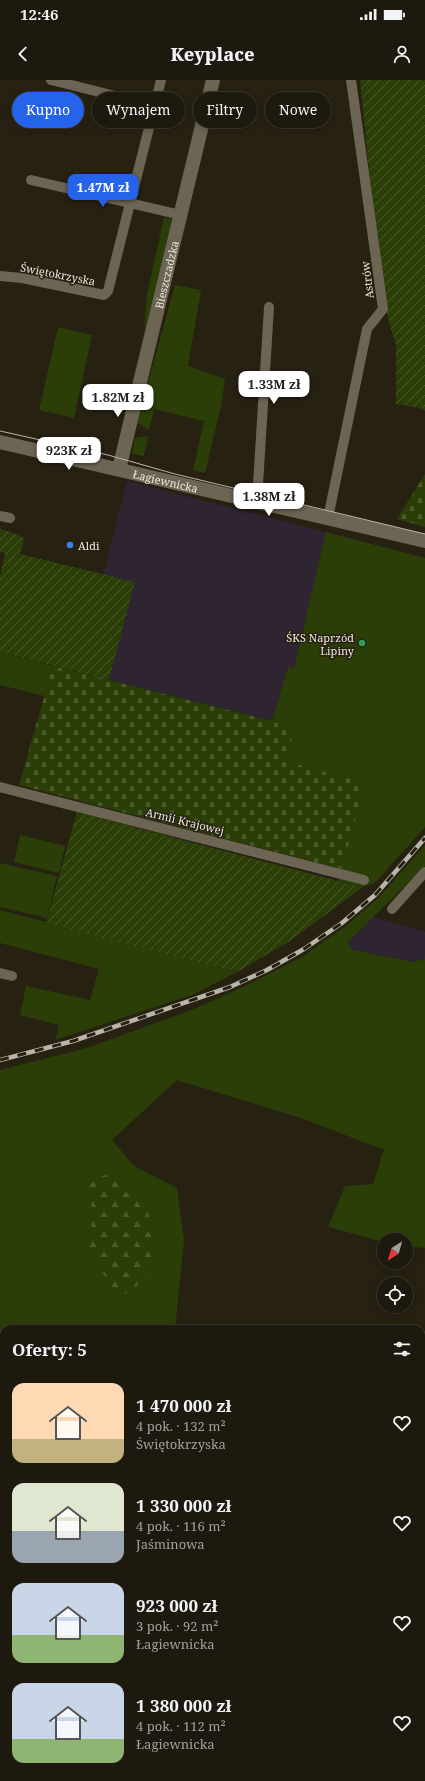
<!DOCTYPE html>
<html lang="pl">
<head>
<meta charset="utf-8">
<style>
	body { margin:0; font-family:"Noto Serif",serif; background:#252217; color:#f1f3f6; height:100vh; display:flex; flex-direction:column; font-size:15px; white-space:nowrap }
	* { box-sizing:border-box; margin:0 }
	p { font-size:13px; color:#a0a09e }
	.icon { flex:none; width:22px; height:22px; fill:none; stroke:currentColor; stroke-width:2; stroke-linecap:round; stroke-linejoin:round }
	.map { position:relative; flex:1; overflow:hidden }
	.sheet { position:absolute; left:0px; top:1245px; width:425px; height:456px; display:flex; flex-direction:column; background:#1d190e; border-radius:12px 12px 0 0; box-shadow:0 2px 10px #0003,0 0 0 1px #3b382e }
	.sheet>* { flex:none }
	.guide { position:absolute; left:12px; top:12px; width:401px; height:36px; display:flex; gap:8px }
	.needle { width:26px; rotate:217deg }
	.tools { position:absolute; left:377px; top:1153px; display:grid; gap:8px }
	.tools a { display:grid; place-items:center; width:36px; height:36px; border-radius:50%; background:#1d190e; box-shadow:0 2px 10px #0003,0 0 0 1px #3b382e; font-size:20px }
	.price { position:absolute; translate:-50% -34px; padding:0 9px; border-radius:8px; background:#fff; color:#222; font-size:13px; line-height:26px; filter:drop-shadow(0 1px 2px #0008) }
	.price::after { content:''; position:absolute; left:50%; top:24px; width:12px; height:9px; margin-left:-6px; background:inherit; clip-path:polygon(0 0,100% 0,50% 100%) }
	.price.selected { background:#2563eb; color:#fff }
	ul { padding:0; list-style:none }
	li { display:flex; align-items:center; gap:12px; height:100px; padding:0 12px }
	li span { display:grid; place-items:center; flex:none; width:112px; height:80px; border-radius:12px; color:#555 }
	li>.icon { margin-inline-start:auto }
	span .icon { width:48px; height:48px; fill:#fffc; stroke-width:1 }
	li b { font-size:17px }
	h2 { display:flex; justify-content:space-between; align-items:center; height:48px; padding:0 12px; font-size:17px }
	.chip { padding:0 14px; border-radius:18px; background:#1d190e; box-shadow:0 2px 10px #0003,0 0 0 1px #3b382e; font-size:14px; line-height:36px }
	.chip.selected { background:#2563eb; color:#fff }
	.status { display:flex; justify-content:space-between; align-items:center; height:28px; padding:0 20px; background:#1d190e; direction:ltr }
	.status svg { height:11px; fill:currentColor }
	header { display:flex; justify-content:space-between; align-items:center; height:52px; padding:0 12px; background:#1d190e; font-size:18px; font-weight:800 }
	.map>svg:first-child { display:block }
</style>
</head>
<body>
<div class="status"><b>12:46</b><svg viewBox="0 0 49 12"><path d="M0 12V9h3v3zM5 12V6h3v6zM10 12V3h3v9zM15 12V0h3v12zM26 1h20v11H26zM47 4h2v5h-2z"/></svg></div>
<header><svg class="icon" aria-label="back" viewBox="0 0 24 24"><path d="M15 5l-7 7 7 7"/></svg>Keyplace<svg class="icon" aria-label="person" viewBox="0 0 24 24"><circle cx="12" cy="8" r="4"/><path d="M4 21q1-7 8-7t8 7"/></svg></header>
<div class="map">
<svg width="425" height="1701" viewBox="0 0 425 1701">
	<defs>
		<pattern id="forest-firs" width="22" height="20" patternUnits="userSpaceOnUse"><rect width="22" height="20" fill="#2b3e08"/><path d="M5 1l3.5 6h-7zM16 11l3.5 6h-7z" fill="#4a5a2b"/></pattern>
		<pattern id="cemetery-stones" width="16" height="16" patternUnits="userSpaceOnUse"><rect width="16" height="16" fill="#2b3e08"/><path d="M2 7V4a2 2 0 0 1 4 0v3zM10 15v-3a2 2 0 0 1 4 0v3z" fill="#4a5a2b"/></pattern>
		<pattern id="garden-furrows" width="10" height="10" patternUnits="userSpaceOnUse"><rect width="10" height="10" fill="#2b3e08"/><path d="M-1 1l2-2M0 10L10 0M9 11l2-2" fill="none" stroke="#4a5a2b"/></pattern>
		<pattern id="water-ripples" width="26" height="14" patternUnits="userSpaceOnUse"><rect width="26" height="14" fill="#1b3f80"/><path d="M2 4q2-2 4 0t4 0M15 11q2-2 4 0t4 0" fill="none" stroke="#3c5b91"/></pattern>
	</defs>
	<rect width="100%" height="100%" fill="#272112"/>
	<!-- industrial -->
	<g fill="#2f2432">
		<polygon points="127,401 326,452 294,588 288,587 272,641 109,600 135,502 103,495"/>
		<polygon points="373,837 425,852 425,879 414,882 352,870 347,863"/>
	</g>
	<!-- grass -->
	<g fill="#2b3e08">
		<polygon points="164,137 171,139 171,143 148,239 146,246 144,246 147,215"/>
		<polygon points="175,205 201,210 188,286 225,299 221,326 205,393 193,390 204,341 154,329 149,350 137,343"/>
		<polygon points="58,247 92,255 74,338 39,330"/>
		<polygon points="148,356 144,376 132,374 135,358"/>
		<polygon points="326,452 425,478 425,747 375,803 363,807 338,801 365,703 285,681 294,650 272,641 288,587 294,588"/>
		<polygon points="0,572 53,586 44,616 0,605"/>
		<polygon points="20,755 65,766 59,793 14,782"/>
		<polygon points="425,765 425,786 347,863 353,870 414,882 425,879 425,1168 406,1166 406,1160 384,1160 384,1162 328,1147 345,1106 373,1104 384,1069 371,1065 304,1039 177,1000 112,1060 134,1086 177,1108 184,1161 175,1249 4,1249 4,1391 0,1392 0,990 87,968 194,929 245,906 302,877 346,846 380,816"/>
		<polygon points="0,783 57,796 47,838 0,827"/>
		<polygon points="0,830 237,892 192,915 55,960 59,945 20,935 26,906 90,920 99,889 0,863"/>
	</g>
	<!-- forest -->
	<g fill="url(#forest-firs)">
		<polygon points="109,1093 144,1114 155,1162 154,1188 142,1197 133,1212 118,1215 89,1173 93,1129 81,1107"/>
		<polygon points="0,1247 4,1250 4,1286 0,1283"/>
		<polygon points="425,1324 425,1701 0,1701 4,1687 4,1697 421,1697 421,1325"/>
	</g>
	<!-- cemetery -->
	<g fill="url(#cemetery-stones)">
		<polygon points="425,394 425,447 397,439"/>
		<polygon points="53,586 272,641 294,650 286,681 365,703 342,789 19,705"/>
	</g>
	<!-- garden -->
	<g fill="url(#garden-furrows)">
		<polygon points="360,0 425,0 425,331 420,328 396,324 396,263 391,250 381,209"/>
		<polygon points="0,449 11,452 24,458 20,474 135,502 109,600 0,572 0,497 5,473 0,472"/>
		<polygon points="77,732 338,801 363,807 290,861 237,892 46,843"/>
	</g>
	<!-- water -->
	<polygon fill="url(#water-ripples)" stroke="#59719c" points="4,1391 4,1463 0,1466 0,1392"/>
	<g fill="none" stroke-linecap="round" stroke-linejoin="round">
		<!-- stream -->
		<polyline stroke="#59719c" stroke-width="3" points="421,1404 425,1398"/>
		<!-- street -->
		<g stroke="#6c6553" stroke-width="10">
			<polyline points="51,0 155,26"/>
			<polyline points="31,100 181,135"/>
			<polyline points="0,196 22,198 104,215 108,211 161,0"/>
			<polyline points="257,421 269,227"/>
			<polyline points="0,436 10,438"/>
			<polyline points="328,438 367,249 383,229 351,0"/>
			<polyline points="0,707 364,800"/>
			<polyline points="392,829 425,792"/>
			<polyline points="0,893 12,896"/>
		</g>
		<!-- secondary -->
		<g stroke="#6c6553" stroke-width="14">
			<path id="s1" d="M0,362L425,461"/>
			<path id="s2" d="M119,389L213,0"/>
		</g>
		<!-- tram -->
		<polyline stroke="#b9b5a9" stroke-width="1" points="0,351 108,375 175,394 425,454"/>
		<defs>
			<polyline id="rail" points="0,980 73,961 230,907 267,890 304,869 342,843 375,815 425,758"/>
		</defs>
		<!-- rail casing -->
		<use href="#rail" stroke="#b9b5a9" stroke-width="4.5"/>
		<!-- rail -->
		<use href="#rail" stroke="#272112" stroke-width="3" stroke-dasharray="9" stroke-linecap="butt"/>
	</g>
	<!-- markers -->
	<circle fill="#3f7fe0" stroke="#272112" stroke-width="1.5" cx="70" cy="465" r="4"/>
	<circle fill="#2e9e5b" stroke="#272112" stroke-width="1.5" cx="362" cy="563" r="4"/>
	<g text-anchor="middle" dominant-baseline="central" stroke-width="3" stroke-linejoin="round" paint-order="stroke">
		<!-- street labels -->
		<g font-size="11" fill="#eae6dc" stroke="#272112">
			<text transform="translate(58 194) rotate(11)">Świętokrzyska</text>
			<text stroke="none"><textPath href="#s2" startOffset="200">Bieszczadzka</textPath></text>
			<text transform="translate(367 200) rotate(-97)">Astrów</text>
			<text stroke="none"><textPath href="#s1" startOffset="170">Łagiewnicka</textPath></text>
			<text transform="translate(185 741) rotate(14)">Armii Krajowej</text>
		</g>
		<!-- poi labels -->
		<g font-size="11" fill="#eae6dc" stroke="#272112" text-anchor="start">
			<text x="78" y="465">Aldi</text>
			<text x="354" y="557" text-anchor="end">ŚKS Naprzód<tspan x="354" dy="13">Lipiny</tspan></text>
		</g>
	</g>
</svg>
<div class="tools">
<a><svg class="needle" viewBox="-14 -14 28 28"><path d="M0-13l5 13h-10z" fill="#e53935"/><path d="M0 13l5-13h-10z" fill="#a0a09e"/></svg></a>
<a><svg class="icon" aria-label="locate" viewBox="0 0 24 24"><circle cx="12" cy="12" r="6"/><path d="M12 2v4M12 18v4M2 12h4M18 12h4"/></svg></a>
</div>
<b class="price selected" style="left:103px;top:128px">1.47M zł</b>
<b class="price" style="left:274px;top:325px">1.33M zł</b>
<b class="price" style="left:118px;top:338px">1.82M zł</b>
<b class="price" style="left:69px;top:391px">923K zł</b>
<b class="price" style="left:269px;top:437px">1.38M zł</b>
<div class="guide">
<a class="chip selected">Kupno</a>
<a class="chip">Wynajem</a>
<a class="chip">Filtry</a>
<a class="chip">Nowe</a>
</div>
<section class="sheet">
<h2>Oferty: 5<svg class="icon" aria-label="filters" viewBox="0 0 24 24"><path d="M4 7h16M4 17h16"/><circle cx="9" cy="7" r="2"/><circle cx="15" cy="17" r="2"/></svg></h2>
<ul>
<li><span style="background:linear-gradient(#ffd9b3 70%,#c2b280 0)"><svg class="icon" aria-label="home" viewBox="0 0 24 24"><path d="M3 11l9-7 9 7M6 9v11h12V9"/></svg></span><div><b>1 470 000 zł</b><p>4 pok. · 132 m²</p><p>Świętokrzyska</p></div><svg class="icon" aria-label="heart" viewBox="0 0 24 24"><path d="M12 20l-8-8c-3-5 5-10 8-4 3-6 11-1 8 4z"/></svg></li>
<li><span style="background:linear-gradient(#dfe7d0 60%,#9aa5b1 0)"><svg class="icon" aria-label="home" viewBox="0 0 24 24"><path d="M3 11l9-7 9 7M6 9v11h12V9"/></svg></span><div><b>1 330 000 zł</b><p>4 pok. · 116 m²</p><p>Jaśminowa</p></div><svg class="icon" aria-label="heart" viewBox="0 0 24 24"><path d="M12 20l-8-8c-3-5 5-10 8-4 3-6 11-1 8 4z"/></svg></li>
<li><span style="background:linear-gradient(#c9d6e8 65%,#8fb573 0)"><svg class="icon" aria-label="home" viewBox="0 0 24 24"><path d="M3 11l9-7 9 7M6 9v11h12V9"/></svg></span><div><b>923 000 zł</b><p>3 pok. · 92 m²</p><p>Łagiewnicka</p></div><svg class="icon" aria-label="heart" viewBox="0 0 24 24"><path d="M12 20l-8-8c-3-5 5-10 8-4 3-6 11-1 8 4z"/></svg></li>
<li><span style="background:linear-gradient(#c9d6e8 70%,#8fb573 0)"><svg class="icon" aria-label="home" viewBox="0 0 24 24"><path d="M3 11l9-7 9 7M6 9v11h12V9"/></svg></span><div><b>1 380 000 zł</b><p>4 pok. · 112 m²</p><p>Łagiewnicka</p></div><svg class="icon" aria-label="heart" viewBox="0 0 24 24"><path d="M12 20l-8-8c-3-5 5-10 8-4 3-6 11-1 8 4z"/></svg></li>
</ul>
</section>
</div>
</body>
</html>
